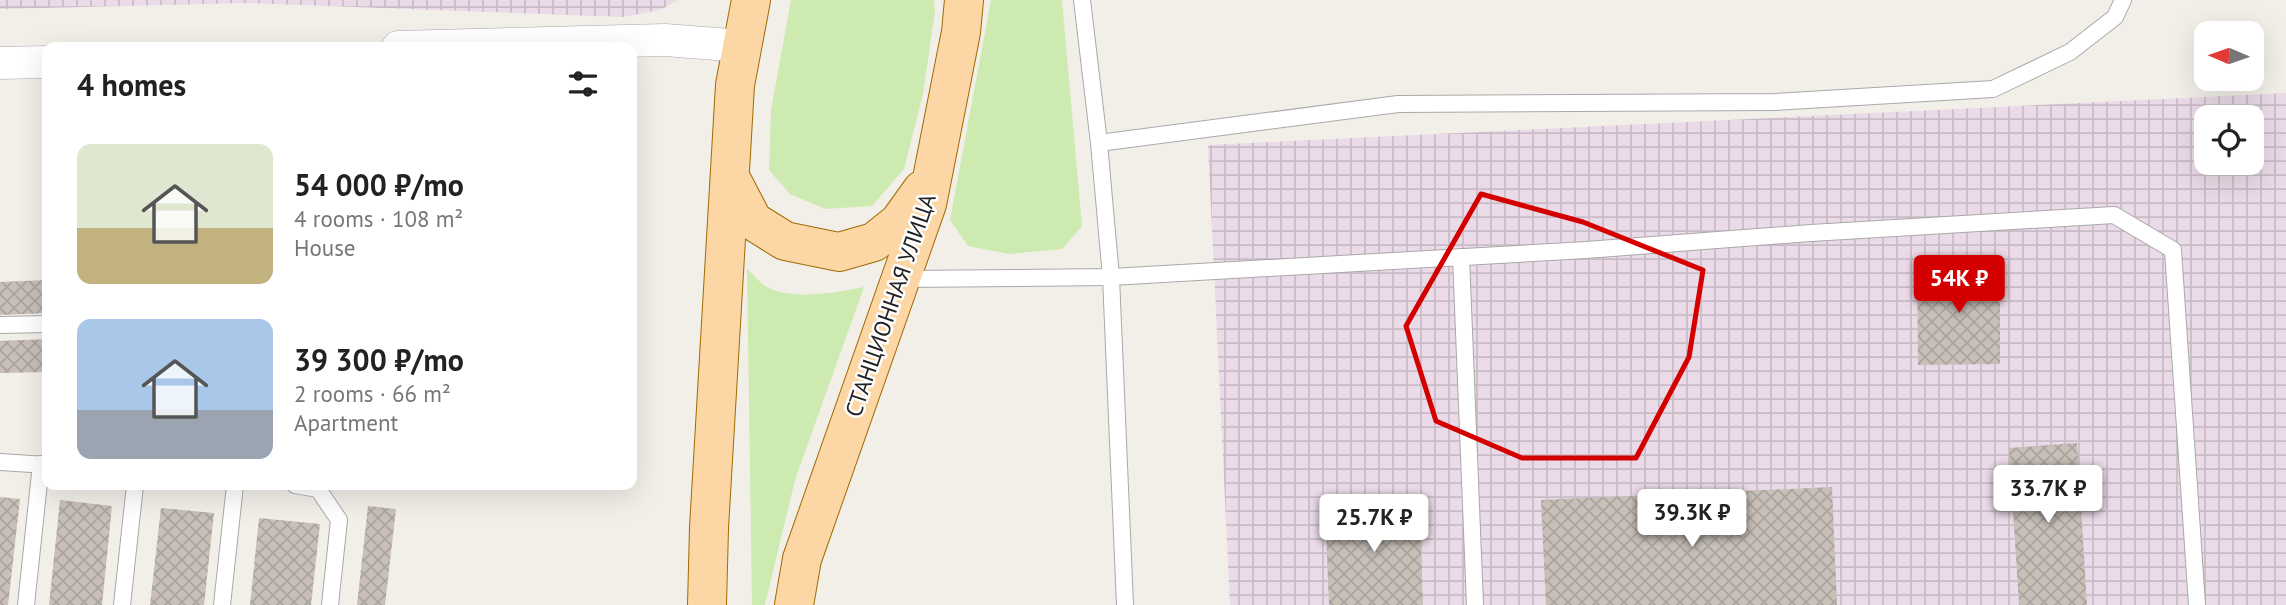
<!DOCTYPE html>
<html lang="en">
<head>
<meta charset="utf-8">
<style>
	body { margin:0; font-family:"PT Sans",sans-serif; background:#f2f2f2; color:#222; height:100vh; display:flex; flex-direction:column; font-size:26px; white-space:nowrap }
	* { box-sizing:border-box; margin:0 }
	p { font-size:23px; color:#767676 }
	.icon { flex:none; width:38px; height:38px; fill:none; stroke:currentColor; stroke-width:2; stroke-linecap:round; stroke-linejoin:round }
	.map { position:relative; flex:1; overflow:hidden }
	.side { position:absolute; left:42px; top:42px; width:595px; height:448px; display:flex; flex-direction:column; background:#fff; border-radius:14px; box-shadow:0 7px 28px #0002 }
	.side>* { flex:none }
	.needle { width:46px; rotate:272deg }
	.buttons { position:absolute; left:2194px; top:21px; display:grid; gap:14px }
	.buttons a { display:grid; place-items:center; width:70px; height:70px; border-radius:14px; background:#fff; box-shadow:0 7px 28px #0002; font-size:35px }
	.price { position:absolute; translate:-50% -60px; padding:0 16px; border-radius:7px; background:#fff; color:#222; font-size:23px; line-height:46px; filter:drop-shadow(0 2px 4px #0008) }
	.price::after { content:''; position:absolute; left:50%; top:42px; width:21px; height:16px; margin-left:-10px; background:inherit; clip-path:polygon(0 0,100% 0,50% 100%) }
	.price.current { background:#d40000; color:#fff }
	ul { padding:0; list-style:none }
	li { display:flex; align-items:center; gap:21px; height:175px; padding:0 35px }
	li span { display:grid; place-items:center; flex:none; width:196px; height:140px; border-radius:14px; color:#555 }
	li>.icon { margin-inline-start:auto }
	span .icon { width:84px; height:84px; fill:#fffc; stroke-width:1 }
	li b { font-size:30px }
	h2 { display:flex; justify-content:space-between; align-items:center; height:84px; padding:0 35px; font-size:30px }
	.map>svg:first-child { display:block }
</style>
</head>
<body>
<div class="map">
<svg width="2286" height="605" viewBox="0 0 2286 605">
	<defs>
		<pattern id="industrial-grid" width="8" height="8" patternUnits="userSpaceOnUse" patternTransform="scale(1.75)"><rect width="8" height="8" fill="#ebdbe8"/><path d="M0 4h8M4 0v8" fill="none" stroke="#c9bcc7"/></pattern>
		<pattern id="building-cross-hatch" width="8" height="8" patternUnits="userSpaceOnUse" patternTransform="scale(1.75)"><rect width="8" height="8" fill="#c7bfb8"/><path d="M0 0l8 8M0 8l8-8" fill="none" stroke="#aba49e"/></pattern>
	</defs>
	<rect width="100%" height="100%" fill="#f2efe9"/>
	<!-- industrial -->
	<g fill="url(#industrial-grid)" fill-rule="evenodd">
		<polygon points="0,0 678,0 660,10 623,17 250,3 0,9"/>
		<path d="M2286,93V605H1230L1208,145ZM2207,117H2252V163H2207Z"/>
	</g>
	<!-- grass -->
	<g fill="#cdebb0">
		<polygon points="791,0 934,0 935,11 923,94 904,169 872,206 825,209 790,194 769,170 771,110"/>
		<polygon points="991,0 1062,0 1082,226 1062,249 1009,254 968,246 950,220"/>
		<path d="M747,269C753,274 760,283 767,287C790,301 839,292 864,287L795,480L765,605H752Z"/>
	</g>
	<!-- building -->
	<g fill="url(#building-cross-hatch)">
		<polygon points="1917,265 2000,265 2000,364 1918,365"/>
		<polygon points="47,280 47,313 0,315 0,282"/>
		<polygon points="47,339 47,372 0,373 0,341"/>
		<polygon points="2077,443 2087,605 2019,605 2009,448"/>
		<polygon points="1832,487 1837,605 1546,605 1541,500"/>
		<polygon points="0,497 20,499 8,605 0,605"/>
		<polygon points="60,500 112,506 102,605 49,605"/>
		<polygon points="1419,501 1423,605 1329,605 1325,505"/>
		<polygon points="368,506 396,509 385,605 357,605"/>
		<polygon points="161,508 214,513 204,605 150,605"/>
		<polygon points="259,518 320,524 311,605 250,605"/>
	</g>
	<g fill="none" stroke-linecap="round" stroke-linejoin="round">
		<defs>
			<g id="lane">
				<polyline points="1082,0 1099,143 1111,277 1125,605"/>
				<polyline points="1099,143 1398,104 1775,102 1993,89 2070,52 2115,17 2123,0"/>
				<polyline points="1461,257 1475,605"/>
				<polyline points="901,279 1111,277 1586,250 1811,233 2114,215 2173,250 2197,605"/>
				<polyline points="0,325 47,324"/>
				<polyline points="0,462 47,465"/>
				<polyline points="295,485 318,489 339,520 330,605"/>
				<polyline points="26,605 41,464"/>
				<polyline points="122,605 135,485"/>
				<polyline points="222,605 235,485"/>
			</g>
			<g id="street">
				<polyline points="398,47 665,40 742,46"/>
				<polyline points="0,63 47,62"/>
			</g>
			<g id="primary">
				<polyline points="730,177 753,221 785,241 839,252 874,242 899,222 922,190"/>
				<polyline points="707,605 709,528 735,85 751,0"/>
				<polyline points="794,605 802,559 927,204 961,32 964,0"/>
			</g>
		</defs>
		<!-- lane casing -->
		<use href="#lane" stroke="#a9a9a9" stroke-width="18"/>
		<!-- street casing -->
		<use href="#street" stroke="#a9a9a9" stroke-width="33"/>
		<!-- primary casing -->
		<use href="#primary" stroke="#a06b00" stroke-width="40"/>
		<!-- lane -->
		<use href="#lane" stroke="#fff" stroke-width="16"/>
		<!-- street -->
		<use href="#street" stroke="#fff" stroke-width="32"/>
		<!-- primary -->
		<use href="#primary" stroke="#fcd6a4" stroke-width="38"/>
	</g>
	<!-- marked area -->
	<path fill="none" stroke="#d40000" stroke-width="5" stroke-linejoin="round" d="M1481,194L1583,222L1703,270L1689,357L1636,458H1522L1436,421L1406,326Z"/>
	<g text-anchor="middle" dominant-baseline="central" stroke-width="5" stroke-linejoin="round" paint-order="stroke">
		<!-- street labels -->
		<g font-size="23" fill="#222" stroke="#fff">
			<text transform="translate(890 305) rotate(-71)">СТАНЦИОННАЯ УЛИЦА</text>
		</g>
	</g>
</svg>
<div class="buttons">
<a><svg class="needle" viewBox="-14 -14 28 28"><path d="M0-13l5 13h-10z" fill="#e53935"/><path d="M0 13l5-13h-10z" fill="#767676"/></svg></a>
<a><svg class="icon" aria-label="locate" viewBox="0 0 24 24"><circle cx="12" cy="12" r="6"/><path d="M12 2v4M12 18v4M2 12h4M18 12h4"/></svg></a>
</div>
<b class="price current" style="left:1959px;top:315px">54K ₽</b>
<b class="price" style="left:2048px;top:525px">33.7K ₽</b>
<b class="price" style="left:1692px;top:549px">39.3K ₽</b>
<b class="price" style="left:1374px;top:554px">25.7K ₽</b>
<section class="side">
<h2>4 homes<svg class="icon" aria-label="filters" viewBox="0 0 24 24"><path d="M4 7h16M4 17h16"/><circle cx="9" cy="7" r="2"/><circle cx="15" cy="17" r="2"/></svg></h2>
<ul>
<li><span style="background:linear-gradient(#dfe7d0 60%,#c2b280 0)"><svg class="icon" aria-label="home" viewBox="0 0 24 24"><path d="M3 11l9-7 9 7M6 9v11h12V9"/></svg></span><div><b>54 000 ₽/mo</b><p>4 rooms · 108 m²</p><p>House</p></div></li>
<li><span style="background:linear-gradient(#a9c7e8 65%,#9aa5b1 0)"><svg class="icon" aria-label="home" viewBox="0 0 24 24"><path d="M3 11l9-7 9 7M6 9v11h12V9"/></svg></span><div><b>39 300 ₽/mo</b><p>2 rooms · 66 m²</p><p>Apartment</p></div></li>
</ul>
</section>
</div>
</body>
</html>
